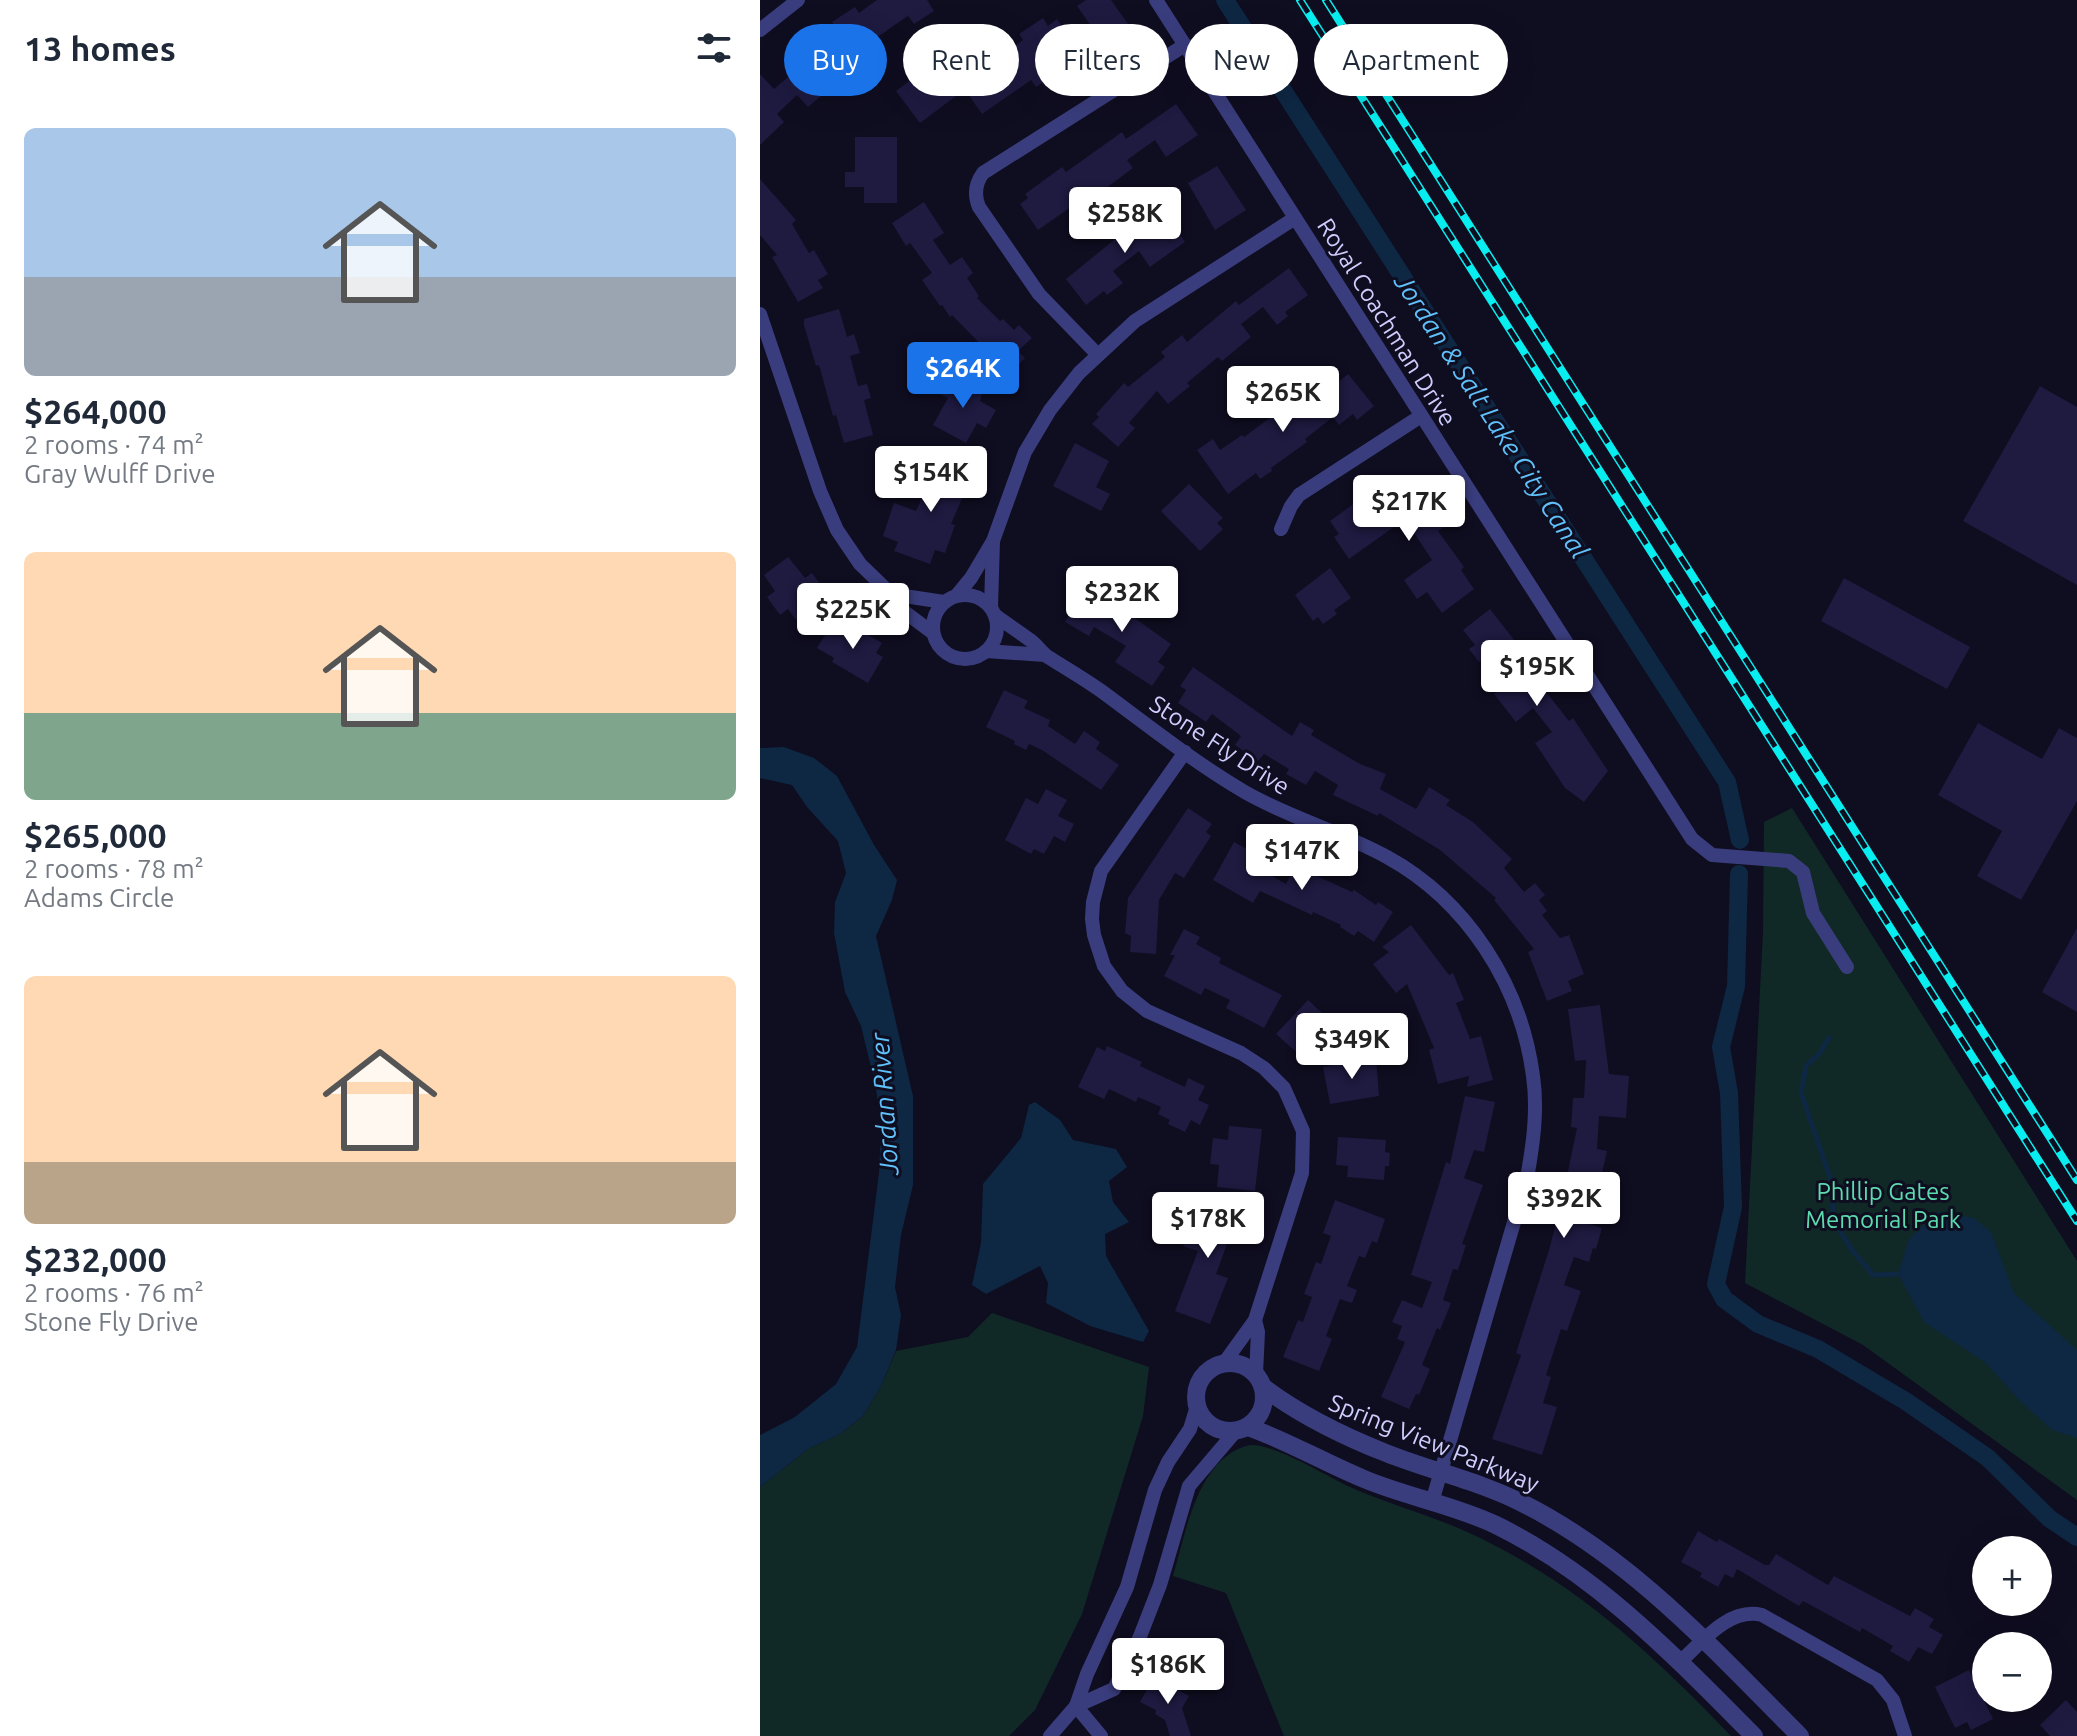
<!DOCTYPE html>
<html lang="en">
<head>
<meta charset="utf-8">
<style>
	body { margin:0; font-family:Ubuntu,sans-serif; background:#f2f2f3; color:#1f2937; height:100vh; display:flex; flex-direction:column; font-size:30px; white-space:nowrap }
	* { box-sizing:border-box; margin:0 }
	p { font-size:26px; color:#747a83 }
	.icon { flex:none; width:44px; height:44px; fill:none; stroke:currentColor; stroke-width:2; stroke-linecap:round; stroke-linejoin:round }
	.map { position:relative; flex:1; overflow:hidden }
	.drawer { display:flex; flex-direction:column; background:#fff; width:760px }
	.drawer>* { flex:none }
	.banner { position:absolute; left:24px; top:24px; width:760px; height:72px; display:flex; gap:16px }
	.buttons { position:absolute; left:1212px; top:1536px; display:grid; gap:16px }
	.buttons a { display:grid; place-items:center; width:80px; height:80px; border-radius:50%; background:#fff; box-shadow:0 8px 32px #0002; font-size:40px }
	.price { position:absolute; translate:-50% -68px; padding:0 18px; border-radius:8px; background:#fff; color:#222; font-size:26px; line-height:52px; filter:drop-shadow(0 2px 4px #0008) }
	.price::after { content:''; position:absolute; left:50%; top:48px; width:24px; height:18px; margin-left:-12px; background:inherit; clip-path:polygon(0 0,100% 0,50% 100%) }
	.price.on { background:#1a73e8; color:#fff }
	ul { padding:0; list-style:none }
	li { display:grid; align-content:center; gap:16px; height:424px; padding:0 24px }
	li span { display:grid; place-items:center; height:248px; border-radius:12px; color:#555 }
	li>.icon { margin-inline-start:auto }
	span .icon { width:144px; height:144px; fill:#fffc; stroke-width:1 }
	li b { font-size:34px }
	h2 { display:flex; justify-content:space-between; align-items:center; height:96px; padding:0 24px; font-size:34px }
	.pill { padding:0 28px; border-radius:36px; background:#fff; box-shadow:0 8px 32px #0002; font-size:28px; line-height:72px }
	.pill.on { background:#1a73e8; color:#fff }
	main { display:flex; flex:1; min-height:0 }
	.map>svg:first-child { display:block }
</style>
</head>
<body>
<main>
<section class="drawer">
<h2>13 homes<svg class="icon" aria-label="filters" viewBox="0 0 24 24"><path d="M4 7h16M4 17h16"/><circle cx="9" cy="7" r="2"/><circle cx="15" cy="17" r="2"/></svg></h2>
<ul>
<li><span style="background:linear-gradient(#a9c7e8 60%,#9aa5b1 0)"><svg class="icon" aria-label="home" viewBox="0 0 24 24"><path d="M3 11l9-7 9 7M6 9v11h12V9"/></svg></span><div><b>$264,000</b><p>2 rooms · 74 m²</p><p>Gray Wulff Drive</p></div></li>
<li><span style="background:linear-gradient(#ffd9b3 65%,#7fa58c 0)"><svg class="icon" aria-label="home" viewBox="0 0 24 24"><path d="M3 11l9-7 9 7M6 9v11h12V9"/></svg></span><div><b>$265,000</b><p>2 rooms · 78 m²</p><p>Adams Circle</p></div></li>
<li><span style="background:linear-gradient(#ffd9b3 75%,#b9a48a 0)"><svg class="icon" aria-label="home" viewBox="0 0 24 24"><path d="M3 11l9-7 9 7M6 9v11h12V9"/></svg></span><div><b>$232,000</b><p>2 rooms · 76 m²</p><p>Stone Fly Drive</p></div></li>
</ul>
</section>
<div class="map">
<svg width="1317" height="1736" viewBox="0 0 1317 1736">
	<rect width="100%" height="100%" fill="#0f0d20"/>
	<!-- green -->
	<g fill="#112926">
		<polygon points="1032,808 1317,1261 1317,1500 1103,1345 985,1283 1003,932 1004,822"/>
		<polygon points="232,1313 389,1367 383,1416 322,1614 275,1710 249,1736 0,1736 0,1487 48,1449 80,1434 103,1416 121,1386 136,1351 208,1337"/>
		<path d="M490,1445C516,1444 564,1475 590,1487C633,1506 678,1517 720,1538C821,1587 894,1656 971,1736H524L466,1593L413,1576C426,1533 437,1457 490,1445Z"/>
	</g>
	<!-- water -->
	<g fill="#0e2743">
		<polygon points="24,747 54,758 77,776 114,845 137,880 132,900 116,936 153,1096 153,1185 141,1235 135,1287 141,1315 136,1350 121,1386 103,1416 80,1434 48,1449 0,1487 0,1435 35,1417 76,1384 97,1347 119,1173 121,1129 116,1088 101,1026 85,992 74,933 75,902 86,873 78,841 47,807 32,785 0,778 0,748"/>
		<polygon points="275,1102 300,1120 313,1140 356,1149 367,1167 349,1181 353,1202 369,1222 345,1234 346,1256 389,1331 383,1342 330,1326 286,1303 288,1283 280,1266 226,1294 212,1285 221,1243 223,1184 261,1138 269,1105"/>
		<polygon points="1178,1212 1214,1218 1231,1232 1254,1293 1317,1350 1317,1438 1292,1430 1259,1400 1226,1363 1164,1322 1138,1274 1149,1239"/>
	</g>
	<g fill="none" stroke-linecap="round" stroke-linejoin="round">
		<!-- stream -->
		<polyline stroke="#0e2743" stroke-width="5" points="1069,1038 1059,1054 1046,1066 1041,1093 1072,1183 1073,1220 1092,1250 1113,1275 1138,1274"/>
		<!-- canal -->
		<g stroke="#0e2743" stroke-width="18">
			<polyline points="465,0 967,782 980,840"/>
			<polyline points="979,874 976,986 961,1047 969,1093 973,1207 956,1284 964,1299 998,1324 1058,1349 1147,1402 1228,1458 1290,1519 1317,1537"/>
		</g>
	</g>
	<!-- building -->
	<g fill="#1e1a40">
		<polygon points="117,0 167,0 174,11 154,24 148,16 81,62 83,65 75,72 81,79 48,107 37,95 17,114 24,122 0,145 0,74 14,89 43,64 35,54 50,41 61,54 81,35 72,22 95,7 99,13"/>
		<polygon points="326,0 351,0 368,24 352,36 348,30 338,36 317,6"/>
		<polygon points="283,18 288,26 297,19 314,45 304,51 315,68 299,78 296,74 276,87 271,80 222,114 201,84 251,49 263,40 259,34"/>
		<polygon points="172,64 196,96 160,123 136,91"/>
		<polygon points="416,104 438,135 406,157 395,140 367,160 373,168 314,212 311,207 278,230 260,204 268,198 265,194 302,167 306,172 362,132 366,139"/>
		<polygon points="95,137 137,137 137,203 104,203 104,187 85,187 85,172 95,172"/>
		<polygon points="457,166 486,210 455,230 428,183"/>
		<polygon points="0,179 36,220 32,224 49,253 54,250 68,274 58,280 63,288 38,302 12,257 17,255 0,235"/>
		<polygon points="164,202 184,233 173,240 190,265 202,257 213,273 207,278 219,296 217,298 240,321 243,319 254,330 259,325 272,338 258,351 265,358 250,373 237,361 217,380 208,372 228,352 192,315 190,317 182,305 180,306 162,280 172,273 150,243 146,246 132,223"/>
		<polygon points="384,210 388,215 395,210 407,227 412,223 425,242 390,267 379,251 353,271 363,283 347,295 344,291 326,305 306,279 365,231 373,224 370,219"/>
		<polygon points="529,268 548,295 525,312 528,316 517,325 503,307 481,324 491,337 462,361 458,357 427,383 430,386 408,404 397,391 369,423 375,428 358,447 332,424 339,417 336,414 364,383 368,387 405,357 401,352 422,335 427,342 476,301 479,305"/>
		<polygon points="79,309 87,337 94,334 100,353 90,356 98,386 107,384 111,398 104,400 113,435 84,443 76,415 73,416 59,365 56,366 44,325 44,319"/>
		<polygon points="588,374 614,406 597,420 593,414 579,425 573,417 545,439 547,442 511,468 512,471 500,479 496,473 468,494 437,450 453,439 460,450 482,435 484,437 539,396 547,407"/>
		<polygon points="201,377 223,390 220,401 236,410 226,428 217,423 206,443 173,425 188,398 180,394 186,382 195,387"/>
		<polygon points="1280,386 1317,407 1317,585 1203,521"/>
		<polygon points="315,443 349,461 336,487 350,494 341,511 293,486"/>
		<polygon points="198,458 216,466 191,524 195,525 185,553 175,550 170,564 134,551 138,542 123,536 134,503 156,511 178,461 194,468"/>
		<polygon points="429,484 463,518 457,523 463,529 440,551 401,511"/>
		<polygon points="661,484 687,525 678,531 704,567 701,570 714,589 682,613 667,592 657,599 644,580 672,560 645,519 589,559 574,537 579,534 570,521 603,497 615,514"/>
		<polygon points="28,557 45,578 52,573 69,596 36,620 28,609 20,615 7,597 15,591 4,575"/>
		<polygon points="570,568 591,598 574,610 577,614 563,624 558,617 553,621 535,595"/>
		<polygon points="1084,578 1210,647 1187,689 1061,621"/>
		<polygon points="333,586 369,606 366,612 411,644 398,662 405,667 392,686 355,662 366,646 334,627 329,636 305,622 315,605 320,608"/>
		<polygon points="730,609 758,645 752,649 809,721 813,718 848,771 824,802 805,788 775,743 792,732 773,708 756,722 734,694 741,690 735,683 740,679 724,658 719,662 709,649 715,645 703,630"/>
		<polygon points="84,621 122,643 116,653 123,657 108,683 72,662 74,658 57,648 69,629 77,634"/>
		<polygon points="433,667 532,736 540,722 554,730 551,735 600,764 626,774 620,789 656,809 669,787 690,800 686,805 713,822 752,859 744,868 764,892 775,883 785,895 779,900 787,911 782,915 800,938 809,935 824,974 808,981 812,991 787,1001 768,952 774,949 734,900 736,898 680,850 619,813 618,816 573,795 578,785 555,771 546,785 526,774 529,769 504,754 498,761 475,745 481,736 452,714 446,722 418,703 426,690 420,686"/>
		<polygon points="244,690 268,701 264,708 290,720 288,726 315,744 324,731 340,742 336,749 359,765 341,790 282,750 269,744 266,750 254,744 255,741 226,727"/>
		<polygon points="1218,723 1282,759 1299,728 1317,738 1317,801 1261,900 1217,876 1242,831 1178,795"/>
		<polygon points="286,789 307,800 298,816 314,824 305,842 294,836 284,854 274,849 271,854 245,840 266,798 278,804"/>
		<polygon points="428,808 452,824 446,832 451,836 424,878 415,873 399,900 396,954 370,952 371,936 365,933 368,898"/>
		<polygon points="474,842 487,849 490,844 509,854 501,870 526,884 535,866 592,892 594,890 616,905 618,902 633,912 614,942 598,931 594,936 580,927 581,925 553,912 552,915 500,891 493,903 453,880"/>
		<polygon points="651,925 689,975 693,973 704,1000 696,1003 710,1039 721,1036 733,1080 707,1087 709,1076 678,1084 669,1050 674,1048 647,984 636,993 613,964 629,952 622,947"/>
		<polygon points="1317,928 1317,1012 1282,992"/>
		<polygon points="424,929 440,937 436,944 461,958 459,963 522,995 504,1028 466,1008 470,1000 445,988 441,995 404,976 415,955 410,955"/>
		<polygon points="548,1000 575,1025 558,1043 564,1049 550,1064 516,1034"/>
		<polygon points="840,1005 849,1074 869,1076 866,1118 839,1116 837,1149 847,1151 839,1186 850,1188 847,1202 824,1196 817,1220 842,1228 836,1249 833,1248 829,1262 814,1257 804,1285 821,1291 807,1331 801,1329 786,1375 791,1377 783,1403 797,1407 782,1455 732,1439 761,1355 756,1353 789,1250 801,1205 817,1128 811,1127 813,1098 824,1098 826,1060 815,1061 808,1009"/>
		<polygon points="347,1046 382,1062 380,1066 425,1087 428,1078 445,1086 438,1100 449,1105 440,1125 431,1120 425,1132 408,1124 410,1120 398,1114 401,1107 378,1097 376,1102 349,1089 344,1099 318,1087 337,1047 345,1051"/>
		<polygon points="616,1057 619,1096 570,1104 563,1067"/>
		<polygon points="705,1096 735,1102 724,1152 714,1150 704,1178 723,1185 702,1244 706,1245 698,1270 693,1269 683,1300 691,1303 680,1330 677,1328 662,1365 670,1369 659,1395 656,1394 649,1409 621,1397 645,1342 637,1339 642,1326 632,1322 642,1300 662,1308 672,1282 651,1275 686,1162 690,1164"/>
		<polygon points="469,1126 502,1129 495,1191 457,1187 459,1165 450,1164 453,1138 468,1140"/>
		<polygon points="578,1137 626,1140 625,1152 630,1153 629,1166 625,1166 624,1180 587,1177 588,1166 576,1165"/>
		<polygon points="575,1200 625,1219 617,1243 612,1241 605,1258 599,1256 587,1286 597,1290 592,1303 580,1299 566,1336 572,1339 559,1371 523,1357 538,1320 543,1322 552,1297 544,1294 556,1262 561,1264 571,1236 563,1233"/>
		<polygon points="444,1201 484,1213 475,1237 470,1236 456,1274 468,1278 450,1324 415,1311 438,1251 423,1246 432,1221 436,1222"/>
		<polygon points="938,1531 957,1542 959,1539 1005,1565 1009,1565 1016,1554 1068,1585 1074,1576 1150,1616 1155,1608 1174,1619 1169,1627 1183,1635 1172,1654 1158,1647 1149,1662 1130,1651 1133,1646 1102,1628 1100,1632 1043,1601 1039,1606 977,1569 973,1578 965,1574 958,1587 940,1577 942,1573 921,1562"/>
		<polygon points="1209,1670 1233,1719 1211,1730 1207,1722 1195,1728 1175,1687"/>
		<polygon points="394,1677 429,1696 422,1708 431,1736 410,1736 405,1720 395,1714 396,1710 380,1702"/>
		<polygon points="1306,1700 1317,1712 1317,1736 1290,1736 1280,1725"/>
	</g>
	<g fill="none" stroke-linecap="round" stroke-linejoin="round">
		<!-- minor -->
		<g stroke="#3a3d7d" stroke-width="14">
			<polyline points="396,0 932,839 952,855 1029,861 1043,872 1053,913 1087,967"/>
			<polyline points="0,30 38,0"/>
			<polyline points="0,314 60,491 77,530 100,564 131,594 142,610 173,633"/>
			<path d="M337,354L279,294L219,207C214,195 215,184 223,173L425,45"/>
			<polyline points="521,529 531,506 539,495 661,416"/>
			<polyline points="131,594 184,602"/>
			<circle cx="205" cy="627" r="32"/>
			<polyline points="197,595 211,578 233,541 265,452 290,410 319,373 375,321 535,218"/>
			<polyline points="231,607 233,541"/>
			<path d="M236,616C247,624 259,632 270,640C277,645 281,652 288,657C307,669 326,680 344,693C390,727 434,762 483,791C529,818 580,831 627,857C707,901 761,985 773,1076C778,1110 773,1145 767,1178L672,1502"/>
			<polyline points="226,651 285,655"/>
			<polyline points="425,752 341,871 333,902 332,919 334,935 344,966 362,991 387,1011 481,1053 504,1068 524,1088 543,1131 542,1173 495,1320 464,1363"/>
			<polyline points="495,1320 498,1332 496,1374"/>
			<path d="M920,1662C942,1642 969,1607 1002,1615L1117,1680L1133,1700L1145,1736"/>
			<polyline points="316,1706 354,1689 379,1639 400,1585 429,1486 475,1432"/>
			<polyline points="316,1706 341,1736"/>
			<polyline points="290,1736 316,1706 327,1674 367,1587 395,1490 408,1462 430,1429 437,1406"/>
		</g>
		<!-- tertiary -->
		<g stroke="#3a3d7d" stroke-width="18">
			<circle cx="470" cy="1397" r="34"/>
			<path d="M503,1387C540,1415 583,1436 626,1453C671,1471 719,1481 762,1503C872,1558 955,1651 1040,1736"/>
			<path d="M488,1427C528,1441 565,1463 604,1479C647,1497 694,1505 736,1525C838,1575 915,1657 994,1736"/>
		</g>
		<defs>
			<g id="rail">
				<polyline points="540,0 1317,1221"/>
				<polyline points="566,0 1317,1180"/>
			</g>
		</defs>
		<!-- rail casing -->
		<use href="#rail" stroke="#08edef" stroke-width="8"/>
		<!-- rail -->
		<use href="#rail" stroke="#0f0d20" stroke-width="5" stroke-dasharray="15" stroke-linecap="butt"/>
	</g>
	<g text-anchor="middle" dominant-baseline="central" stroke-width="6" stroke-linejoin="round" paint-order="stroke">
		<!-- street labels -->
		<g font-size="24" fill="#cfcdfd" stroke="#0f0d20">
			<text transform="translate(627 322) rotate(58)">Royal Coachman Drive</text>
			<text transform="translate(460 745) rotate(33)">Stone Fly Drive</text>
			<text transform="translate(674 1443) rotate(22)">Spring View Parkway</text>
		</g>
		<!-- park labels -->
		<g font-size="24" fill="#5cdbaf" stroke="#0f0d20">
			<text x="1123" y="1191">Phillip Gates<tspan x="1123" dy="28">Memorial Park</tspan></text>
		</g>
		<!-- water labels -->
		<g font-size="26" font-style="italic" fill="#5fc0fa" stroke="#0f0d20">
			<text transform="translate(732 416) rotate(57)">Jordan &amp; Salt Lake City Canal</text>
			<text transform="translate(124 1104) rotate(-94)">Jordan River</text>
		</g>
	</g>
</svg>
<div class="buttons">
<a>+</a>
<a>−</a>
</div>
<b class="price" style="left:365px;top:255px">$258K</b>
<b class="price on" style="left:203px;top:410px">$264K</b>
<b class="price" style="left:523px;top:434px">$265K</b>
<b class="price" style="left:171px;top:514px">$154K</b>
<b class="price" style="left:649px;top:543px">$217K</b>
<b class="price" style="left:362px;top:634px">$232K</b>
<b class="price" style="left:93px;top:651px">$225K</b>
<b class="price" style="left:777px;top:708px">$195K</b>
<b class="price" style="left:542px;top:892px">$147K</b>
<b class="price" style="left:592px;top:1081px">$349K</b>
<b class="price" style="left:804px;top:1240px">$392K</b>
<b class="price" style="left:448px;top:1260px">$178K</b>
<b class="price" style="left:408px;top:1706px">$186K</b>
<div class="banner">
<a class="pill on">Buy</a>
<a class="pill">Rent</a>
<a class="pill">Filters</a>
<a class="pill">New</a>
<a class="pill">Apartment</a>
</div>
</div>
</main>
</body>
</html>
